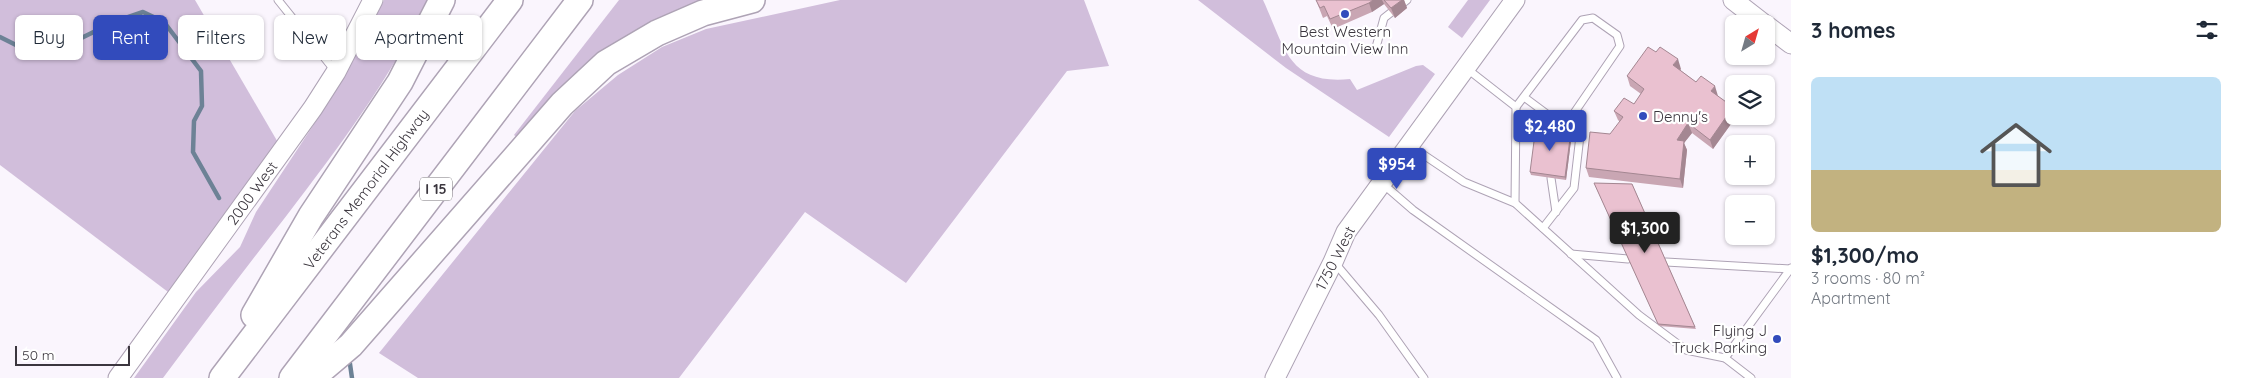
<!DOCTYPE html>
<html lang="en">
<head>
<meta charset="utf-8">
<style>
	body { margin:0; font-family:Quicksand,sans-serif; background:#f2f2f3; color:#1f2937; height:100vh; display:flex; flex-direction:column; font-size:19px; white-space:nowrap }
	* { box-sizing:border-box; margin:0 }
	p { font-size:16px; color:#747a83 }
	.icon { flex:none; width:28px; height:28px; fill:none; stroke:currentColor; stroke-width:2; stroke-linecap:round; stroke-linejoin:round }
	.map { position:relative; flex:1; overflow:hidden }
	.sheet { display:flex; flex-direction:column; background:#fff; width:450px }
	.sheet>* { flex:none }
	.banner { position:absolute; left:15px; top:15px; width:475px; height:45px; display:flex; gap:10px }
	.needle { width:32px; rotate:37deg }
	.tools { position:absolute; left:1725px; top:15px; display:grid; gap:10px }
	.tools a { display:grid; place-items:center; width:50px; height:50px; border-radius:8px; background:#fff; box-shadow:0 1px 4px #0004; font-size:25px }
	.scale { position:absolute; left:15px; bottom:12px; width:115px; box-sizing:border-box; padding-left:5px; border:2px solid #3b363e; border-top:0; font-size:14px; line-height:18px; white-space:nowrap; color:#3b363e; -webkit-text-stroke:4px #fff; paint-order:stroke }
	.price { position:absolute; translate:-50% -42px; padding:0 11px; border-radius:5px; background:#324bbc; color:#fff; font-size:16px; line-height:32px; filter:drop-shadow(0 1px 2px #0008) }
	.price::after { content:''; position:absolute; left:50%; top:30px; width:15px; height:11px; margin-left:-8px; background:inherit; clip-path:polygon(0 0,100% 0,50% 100%) }
	.price.active { background:#222; color:#fff }
	ul { padding:0; list-style:none }
	li { display:grid; align-content:center; gap:10px; height:265px; padding:0 20px }
	li+li { border-top:1px solid #e0e1e3 }
	li span { display:grid; place-items:center; height:155px; border-radius:8px; color:#555 }
	li>.icon { margin-inline-start:auto }
	span .icon { width:90px; height:90px; fill:#fffc; stroke-width:1 }
	li b { font-size:21px }
	h2 { display:flex; justify-content:space-between; align-items:center; height:60px; padding:0 20px; font-size:21px }
	.pill { padding:0 18px; border-radius:8px; background:#fff; box-shadow:0 1px 4px #0004; font-size:18px; line-height:45px }
	.pill.active { background:#324bbc; color:#fff }
	main { display:flex; flex:1; min-height:0 }
	.map>svg:first-child { display:block }
</style>
</head>
<body>
<main>
<div class="map">
<svg width="1791" height="378" viewBox="0 0 1791 378">
	<rect width="100%" height="100%" fill="#faf5fd"/>
	<!-- green -->
	<g fill="#d1bedb">
		<polygon points="0,0 195,0 283,151 176,298 0,165"/>
		<path d="M384,0H428C391,78 339,147 287,215C245,269 204,323 163,378H134L196,292L240,247L256,212L330,100L365,38Z"/>
		<polygon points="619,0 707,0 519,139 514,135"/>
		<polygon points="840,0 1084,0 1109,66 1067,71 906,283 805,212 679,378 418,378 379,353 575,111 618,75 662,47 706,29"/>
		<path d="M1198,0H1263C1285,47 1287,85 1350,79L1357,90L1416,66L1423,65L1435,74L1389,137L1286,68Z"/>
		<polygon points="1468,0 1490,0 1462,38 1448,27"/>
	</g>
	<g fill="none" stroke-linecap="round" stroke-linejoin="round">
		<!-- stream -->
		<g stroke="#6d8296" stroke-width="4.5">
			<polyline points="0,37 22,48 61,48 114,22 143,12 164,22 201,71 202,106 194,121 193,152 219,198"/>
			<polyline points="349,357 352,378"/>
		</g>
		<defs>
			<g id="lane">
				<polyline points="278,0 335,71"/>
				<polyline points="1375,51 1384,18 1407,0"/>
				<polyline points="1466,68 1516,107 1515,203 1639,315 1686,350 1725,358 1751,378"/>
				<polyline points="1516,107 1582,20 1593,18 1617,35 1620,46 1572,116 1565,122 1555,120 1524,97"/>
				<polyline points="1409,145 1464,182 1515,203"/>
				<polyline points="1551,178 1556,212"/>
				<polyline points="1383,184 1413,210 1596,340 1617,378"/>
				<polyline points="1543,228 1574,188 1581,127 1572,116"/>
				<polyline points="1571,254 1628,259"/>
				<polyline points="1334,262 1379,315 1424,378"/>
				<polyline points="1666,262 1790,269"/>
				<polyline points="1725,358 1791,268"/>
			</g>
			<g id="secondary">
				<polyline points="1733,0 1764,24"/>
				<polyline points="1766,25 1791,44"/>
				<polyline points="118,378 313,108 336,72 373,0"/>
				<polyline points="1275,378 1333,262 1346,232 1515,0"/>
			</g>
			<g id="highway">
				<polyline points="254,315 311,216 400,82 442,0"/>
				<polyline points="222,378 510,0"/>
				<polyline points="292,378 580,0"/>
				<polyline points="312,378 351,345 562,104 606,63 657,33 703,13 752,0"/>
			</g>
		</defs>
		<!-- lane casing -->
		<use href="#lane" stroke="#aea3b5" stroke-width="9"/>
		<!-- secondary casing -->
		<use href="#secondary" stroke="#aea3b5" stroke-width="21"/>
		<!-- highway casing -->
		<use href="#highway" stroke="#aea3b5" stroke-width="28"/>
		<!-- lane -->
		<use href="#lane" stroke="#fff" stroke-width="7"/>
		<!-- secondary -->
		<use href="#secondary" stroke="#fff" stroke-width="19"/>
		<!-- highway -->
		<use href="#highway" stroke="#fff" stroke-width="25"/>
	</g>
	<!-- wall -->
	<g fill="#c9a6b3">
		<polygon points="1316,0 1404,0 1407,8 1395,18 1384,4 1372,12 1333,29 1327,16 1323,18"/>
		<polygon points="1681,69 1680,70 1696,82 1718,96 1734,111 1736,117 1713,149 1692,133 1684,143 1687,150 1683,188 1589,177 1586,168 1620,122 1618,120 1614,111 1634,104 1641,94 1630,86 1627,76"/>
		<polygon points="1572,133 1566,180 1531,175 1530,172"/>
		<polygon points="1594,183 1632,184 1696,329 1659,326"/>
	</g>
	<!-- shaded-wall -->
	<g fill="#a48792">
		<polygon points="1373,0 1382,0 1384,4 1372,12 1369,3"/>
		<polygon points="1402,0 1404,0 1407,8 1395,18 1391,8"/>
		<polygon points="1678,59 1681,69 1677,74 1673,65"/>
		<polygon points="1715,86 1718,96 1715,101 1711,91"/>
		<polygon points="1733,107 1734,111 1734,116 1736,117 1713,149 1710,140"/>
		<polygon points="1688,123 1692,133 1684,143 1687,150 1683,188 1680,179 1677,140"/>
		<polygon points="1571,131 1572,133 1566,180 1565,177"/>
	</g>
	<!-- building -->
	<g fill="#eac1d0" stroke="#a48792">
		<polygon points="1316,0 1373,0 1369,3 1330,19 1324,6 1320,8"/>
		<polygon points="1384,0 1402,0 1391,8"/>
		<polygon points="1648,47 1656,52 1660,47 1678,59 1673,65 1696,82 1701,76 1715,86 1711,91 1733,107 1710,140 1688,123 1677,140 1684,141 1680,179 1586,168 1590,132 1610,134 1623,117 1614,111 1624,98 1634,104 1644,89 1627,76"/>
		<polygon points="1536,126 1571,131 1565,177 1530,172"/>
		<polygon points="1594,183 1632,184 1695,327 1658,324"/>
	</g>
	<!-- markers -->
	<g fill="#324bbc" stroke="#fff" stroke-width="2">
		<circle cx="1345" cy="14" r="5"/>
		<circle cx="1643" cy="116" r="5"/>
		<circle cx="1777" cy="339" r="5"/>
	</g>
	<g text-anchor="middle" dominant-baseline="central" stroke-width="4.5" stroke-linejoin="round" paint-order="stroke">
		<!-- shield labels -->
		<rect fill="#fff" stroke="#767278" stroke-width="1" x="420" y="177.5" width="32" height="23" rx="4"/>
		<g font-size="14" font-weight="bold" fill="#3b363e">
			<text x="436" y="189">I 15</text>
		</g>
		<!-- poi labels -->
		<g font-size="15" fill="#3b363e" stroke="#fff">
			<text x="1345" y="31">Best Western<tspan x="1345" dy="17">Mountain View Inn</tspan></text>
			<text x="1653" y="116" text-anchor="start">Denny's</text>
			<text x="1767" y="330" text-anchor="end">Flying J<tspan x="1767" dy="17">Truck Parking</tspan></text>
		</g>
		<!-- street labels -->
		<g font-size="15" fill="#3b363e" stroke="#fff">
			<text transform="translate(366 189) rotate(-53)">Veterans Memorial Highway</text>
			<text transform="translate(252 193) rotate(-54)">2000 West</text>
			<text transform="translate(1335 258) rotate(-63)">1750 West</text>
		</g>
	</g>
</svg>
<div class="tools">
<a><svg class="needle" viewBox="-14 -14 28 28"><path d="M0-13l5 13h-10z" fill="#e53935"/><path d="M0 13l5-13h-10z" fill="#747a83"/></svg></a>
<a><svg class="icon" aria-label="layers" viewBox="0 0 24 24"><path d="M12 4l9 5-9 5-9-5zM3 14l9 5 9-5"/></svg></a>
<a>+</a>
<a>−</a>
</div>
<div class="scale">50 m</div>
<b class="price" style="left:1550px;top:152px">$2,480</b>
<b class="price" style="left:1397px;top:190px">$954</b>
<b class="price active" style="left:1645px;top:254px">$1,300</b>
<div class="banner">
<a class="pill">Buy</a>
<a class="pill active">Rent</a>
<a class="pill">Filters</a>
<a class="pill">New</a>
<a class="pill">Apartment</a>
</div>
</div>
<section class="sheet">
<h2>3 homes<svg class="icon" aria-label="filters" viewBox="0 0 24 24"><path d="M4 7h16M4 17h16"/><circle cx="9" cy="7" r="2"/><circle cx="15" cy="17" r="2"/></svg></h2>
<ul>
<li><span style="background:linear-gradient(#bfe0f5 60%,#c2b280 0)"><svg class="icon" aria-label="home" viewBox="0 0 24 24"><path d="M3 11l9-7 9 7M6 9v11h12V9"/></svg></span><div><b>$1,300/mo</b><p>3 rooms · 80 m²</p><p>Apartment</p></div></li>
</ul>
</section>
</main>
</body>
</html>
